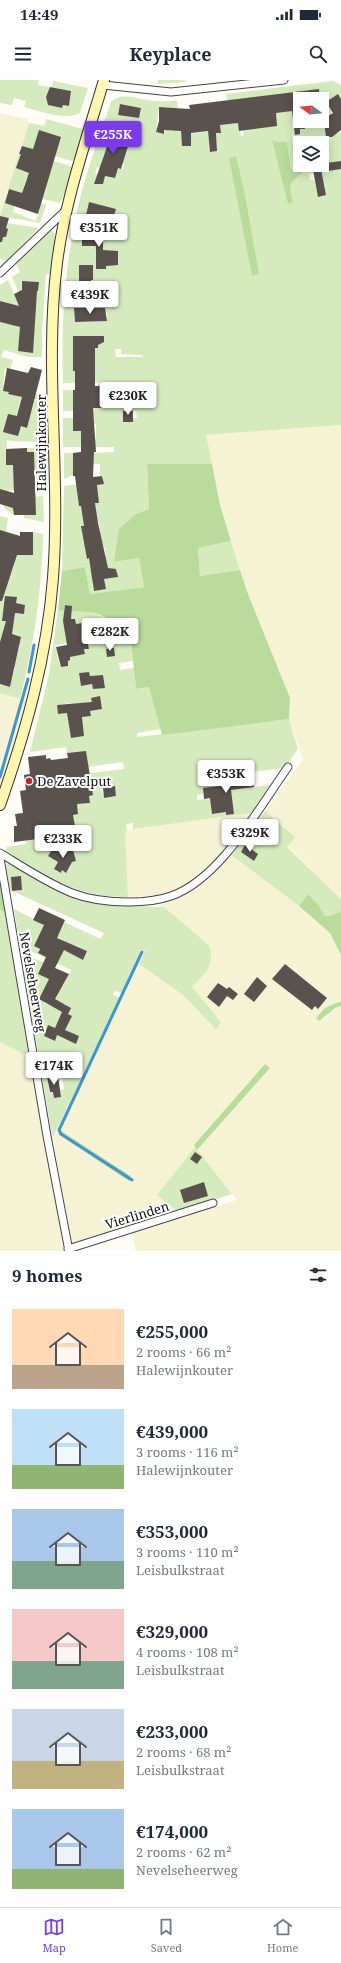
<!DOCTYPE html>
<html lang="en">
<head>
<meta charset="utf-8">
<style>
	body { margin:0; font-family:"Noto Serif",serif; background:#f6f6f7; color:#1f2937; height:100vh; display:flex; flex-direction:column; font-size:15px; white-space:nowrap }
	* { box-sizing:border-box; margin:0 }
	p { font-size:13px; color:#747a83 }
	.icon { flex:none; width:22px; height:22px; fill:none; stroke:currentColor; stroke-width:2; stroke-linecap:round; stroke-linejoin:round }
	.map { position:relative; height:1171px; overflow:hidden }
	.drawer { display:flex; flex-direction:column; background:#fff; flex:1 }
	.drawer>* { flex:none }
	.needle { width:26px; rotate:286deg }
	.buttons { position:absolute; left:293px; top:12px; display:grid; gap:8px }
	.buttons a { display:grid; place-items:center; width:36px; height:36px; border-radius:0px; background:#fff; box-shadow:0 2px 10px #0003; font-size:20px }
	.price { position:absolute; translate:-50% -34px; padding:0 9px; border-radius:4px; background:#fff; color:#222; font-size:13px; line-height:26px; filter:drop-shadow(0 1px 2px #0008) }
	.price::after { content:''; position:absolute; left:50%; top:24px; width:12px; height:9px; margin-left:-6px; background:inherit; clip-path:polygon(0 0,100% 0,50% 100%) }
	.price.active { background:#7c3aed; color:#fff }
	ul { padding:0; list-style:none }
	li { display:flex; align-items:center; gap:12px; height:100px; padding:0 12px }
	li span { display:grid; place-items:center; flex:none; width:112px; height:80px; border-radius:0px; color:#555 }
	li>.icon { margin-inline-start:auto }
	span .icon { width:48px; height:48px; fill:#fffc; stroke-width:1 }
	li b { font-size:17px }
	h2 { display:flex; justify-content:space-between; align-items:center; height:48px; padding:0 12px; font-size:17px }
	.status { display:flex; justify-content:space-between; align-items:center; height:28px; padding:0 20px; background:#fff; direction:ltr }
	.status svg { height:11px; fill:currentColor }
	header { display:flex; justify-content:space-between; align-items:center; height:52px; padding:0 12px; background:#fff; font-size:18px; font-weight:700 }
	.menu { display:flex; justify-content:space-around; align-items:center; height:56px; border-top:1px solid #e0e1e3; background:#fff; font-size:11px; color:#747a83 }
	.menu a { display:grid; justify-items:center; gap:2px }
	.menu .active { color:#7c3aed }
	.map>svg:first-child { display:block }
</style>
</head>
<body>
<div class="status"><b>14:49</b><svg viewBox="0 0 49 12"><path d="M0 12V9h3v3zM5 12V6h3v6zM10 12V3h3v9zM15 12V0h3v12zM26 1h20v11H26zM47 4h2v5h-2z"/></svg></div>
<header><svg class="icon" aria-label="menu" viewBox="0 0 24 24"><path d="M4 6h16M4 12h16M4 18h16"/></svg>Keyplace<svg class="icon" aria-label="search" viewBox="0 0 24 24"><circle cx="10" cy="10" r="6"/><path d="M15 15l6 6"/></svg></header>
<div class="map">
<svg width="341" height="1171" viewBox="0 0 341 1171">
	<rect width="100%" height="100%" fill="#fffdf5"/>
	<!-- farmland -->
	<g fill="#f6f3d4">
		<polygon points="0,33 28,39 29,43 0,135"/>
		<polygon points="341,345 341,819 287,766 295,757 265,731 303,679 289,639 290,618 248,514 220,425 206,355"/>
		<polygon points="0,613 20,619 25,617 27,622 16,667 0,709"/>
		<polygon points="252,733 210,787 188,804 160,816 128,817 124,750"/>
		<polygon points="231,775 299,826 330,853 341,875 341,921 337,922 319,941 335,928 341,926 341,1171 136,1171 132,1152 237,1120 197,1070 270,988 265,984 194,1065 195,1067 157,1115 179,1132 72,1165 52,1055 58,1054 129,1100 131,1095 60,1050 139,884 183,915 215,950 192,907 204,895 209,865 164,827 157,826 175,819 207,801"/>
		<polygon points="0,962 31,978 65,1171 0,1171"/>
	</g>
	<!-- green -->
	<g fill="#d5ebbd" fill-rule="evenodd">
		<path d="M0,0H39L38,5L50,7L49,13L46,17L48,25L62,28L63,25L69,26L71,11L52,7L53,1L88,8L80,33C65,41 40,31 24,27L26,21L14,18L12,25L0,23Z"/>
		<polygon points="158,0 185,0 185,2 158,4"/>
		<path d="M333,1L341,5V19L338,14L335,21L328,25L331,30V35L328,36V42L324,44L326,57L329,58L339,52L341,54V81L326,83L328,90L341,88V345L206,355L212,384H147L149,429L136,434L114,482L139,478L144,507L90,514L85,487L62,491L64,406L94,402L103,404V396H100V384H93V373L114,372V367H63V338H73V331H63V310H73V331H93V320H124V306L122,305V302L63,303C61,249 64,195 75,142C82,101 98,62 111,22C122,11 140,20 154,21C162,22 170,21 177,21L178,28L159,27L156,52L164,54L165,47L169,48V51H173L178,41L186,54H181L182,66H191V54L208,51L210,72L217,71L216,53L221,52L220,44H233L226,14ZM319,9L320,19H322V41H304L305,49L295,50L300,12ZM120,24L141,28L139,38L118,34ZM247,40L249,50L243,51L244,55L241,56L238,42ZM108,49L121,53L124,52L126,70L104,63ZM272,61L287,62L291,90L304,88L302,94C288,103 289,108 288,123ZM300,63H322V85H300ZM104,77L124,84L123,89L118,88L114,98L95,94L97,87L100,88ZM321,89L326,115L318,117L314,100H310L309,94L313,93V90ZM89,122L101,125L97,138L86,135ZM106,170H110V185H106V189H96V177H106ZM79,185L85,209L80,215L79,214ZM74,229L107,233V241L75,242ZM73,256H102L104,261L98,263V268H73ZM115,269H121V274L142,275L143,277H116ZM124,331H136L137,338H129ZM73,344H96V359L81,360V351H73ZM97,406L99,423H95L96,431L83,434L81,426H79L77,409ZM99,443L101,466H104L106,475L87,478L82,446ZM110,488L111,489H116L117,497L95,501L92,490ZM104,501L106,509L94,511L92,503Z"/>
		<polygon points="46,39 83,49 74,79 71,81 22,66 29,43 45,46"/>
		<path d="M19,74L28,76L49,95L54,81L73,87L66,111L60,123L43,119L47,104L26,99L21,117L46,125L40,143L0,136L7,113L14,116L16,111L8,109ZM24,123L40,129L36,141L13,132L14,126Z"/>
		<polygon points="0,142 39,148 7,181 0,179"/>
		<path d="M51,150L54,152L55,160L50,194H46L42,251V277H28L4,270L1,277L13,280L10,289H5L3,305L42,315L43,362L12,361L7,360L6,385L34,384V372H27V368H43V390H15L14,410L7,411L0,409V242L7,244L8,223L0,221V205L8,200L17,221L23,222L12,197L20,192L16,184L44,154ZM22,201L39,202L38,211L21,215ZM9,312L35,318L32,331L19,328L22,317L9,314Z"/>
		<polygon points="64,373 73,373 73,395 64,399"/>
		<rect x="35" y="403" width="9" height="9"/>
		<polygon points="43,416 44,442 24,438 24,435 36,435 35,422 13,423 14,435 5,429 3,425 14,418"/>
		<polygon points="0,436 8,438 6,452 0,453"/>
		<path d="M33,452L43,454C42,510 34,564 20,619L0,613V604L10,607L15,587L0,583L16,576L20,565L3,552L0,562V508L8,494H11L14,486L0,471L19,475H32ZM16,523L25,525L24,534L14,533L13,542L2,541Z"/>
		<polygon points="231,461 240,490 200,496 198,468"/>
		<path d="M58,530C81,532 108,528 115,554L130,553L133,581L119,583L120,590L134,588L136,609L149,607L161,649L137,653V657L289,639L298,669L284,688L252,692V696L235,698V702L227,703L225,699L219,700V706L203,708V714L197,715V720L218,717L217,712L270,705L252,733L133,749V743L126,744L127,750L125,751L128,817C80,818 45,797 5,771L7,767L26,764V759H35V752L55,749L54,746L39,748L36,744L25,746V741L56,737L57,742L61,741V736L78,734L77,724L90,723L88,715L67,718L66,716L61,717V719L56,718L55,719L41,721L40,714L55,712L52,704L44,705V708L41,709L40,700L61,697L60,690H64L63,685L70,684L69,678L76,677V672L67,673L66,667L30,672L49,594ZM75,539L78,558L66,559L64,542ZM97,541L99,557L87,560L86,551H82L81,545ZM87,560L89,569H84L85,574L70,577V580L68,581V586L60,587L55,565ZM89,592L90,596L103,595L105,607L93,609L92,604L81,606L79,593ZM101,622L102,629L90,631L91,636L82,637L84,656L71,658L68,638L73,637L72,632L59,634L57,625L71,623V625L79,623L80,625ZM123,682L124,689L75,695V693L67,694V690ZM89,698V702L65,705V700ZM115,707L116,716L104,718L101,709ZM231,717L234,734L226,735V732L212,734L211,720ZM68,767L69,771L73,770L76,781L71,782L66,792L62,790L61,793L54,789L59,781L48,776L53,769L57,771Z"/>
		<polygon points="265,731 295,757 287,767 341,819 341,831 330,836 325,836 318,824 308,814 299,826 231,775"/>
		<path d="M10,783L80,819L107,825L164,827L209,865C216,884 205,894 192,907L221,942L216,950L183,915L139,884L145,871L141,870L122,913L115,911L113,915L120,918L54,1055H52L22,879L32,878L44,882L55,903L63,906L71,890L20,866L14,829L59,852L64,842L101,859L104,853L10,810L6,784ZM21,796L22,810L13,811L12,797ZM40,854L51,855L66,862L47,873L45,877L38,873L39,869L34,866ZM75,865L87,871L83,879L70,873ZM45,922L62,923L67,925L68,934L44,923ZM48,945L69,954L66,960L57,955L54,961L44,956ZM58,996V998L62,997L64,1009L60,1010L61,1017L54,1018L53,1012H49L47,997Z"/>
		<polygon points="0,830 7,833 31,978 0,962"/>
		<polygon points="195,1067 232,1114 179,1132 157,1115"/>
	</g>
	<!-- forest -->
	<g fill="#b9dc9c">
		<path d="M272,61L287,62L291,90L304,88L302,94C288,103 289,106 293,122L288,124Z"/>
		<polygon points="236,76 245,115 259,194 252,196 229,78"/>
		<path d="M147,384H212L220,425L231,461L198,468L200,496L240,490L248,514L290,618L289,639L162,655L149,607L136,609L130,553L115,554C109,530 92,533 71,531V526L65,525L64,531L58,530L62,491L85,487L90,514L144,507L139,478L114,482L119,449L136,434L149,429Z"/>
		<polygon points="0,797 7,833 0,830"/>
		<polygon points="308,814 318,824 325,836 330,836 341,831 341,875 330,853 299,826"/>
		<polygon points="341,921 341,926 335,928 319,941 316,938 325,928"/>
		<polygon points="265,984 270,988 197,1070 194,1065"/>
		<polygon points="60,1050 131,1096 129,1101 58,1054"/>
	</g>
	<g fill="none" stroke-linecap="round" stroke-linejoin="round">
		<!-- stream -->
		<g stroke="#3f96cf" stroke-width="3">
			<polyline points="29,592 34,565"/>
			<polyline points="0,697 28,599"/>
			<polyline points="132,1100 61,1054 59,1050 142,872"/>
		</g>
	</g>
	<!-- building -->
	<g fill="#5a524d">
		<polygon points="50,7 71,11 69,26 63,25 62,28 48,25 46,17"/>
		<polygon points="319,9 320,19 300,19 300,41 304,41 305,49 300,49 300,54 295,55 292,31 276,33 277,46 239,51 238,43 220,45 221,53 216,53 217,71 210,72 208,51 191,53 191,66 182,66 181,51 164,50 164,54 156,52 159,41 159,27 190,29 189,25"/>
		<polygon points="338,14 341,19 341,50 332,57 326,57 324,43 328,43 328,36 333,33 326,22"/>
		<polygon points="120,24 141,28 139,38 118,35"/>
		<polygon points="108,49 121,53 124,52 125,54 131,56 121,89 118,88 115,98 105,96 103,104 94,104 108,64 104,63"/>
		<polygon points="39,50 61,57 38,134 5,123 9,109 22,113 29,93 16,88 21,74 19,74 22,66 33,69"/>
		<polygon points="341,81 341,89 328,91 326,83"/>
		<polygon points="321,89 326,115 318,117 313,90"/>
		<polygon points="89,122 116,129 112,142 86,135"/>
		<polygon points="0,136 9,138 6,148 8,149 6,157 3,157 2,162 0,162"/>
		<polygon points="82,149 103,149 103,170 118,171 118,185 106,186 106,189 96,189 96,166 82,166"/>
		<polygon points="79,185 93,185 93,200 91,200 91,209 88,209 79,225"/>
		<polygon points="22,201 39,202 38,211 37,211 33,273 18,271 20,247 0,242 0,221 19,226 14,214 22,210"/>
		<polygon points="74,228 105,228 107,241 75,242"/>
		<polygon points="73,256 104,256 104,262 98,265 98,268 95,268 95,306 124,305 124,328 93,328 96,372 94,372 93,397 102,396 104,404 97,405 99,423 95,423 98,443 108,488 116,489 118,497 104,499 106,509 94,511 89,478 87,479 81,446 84,446 81,426 79,426 75,396 73,396 73,373 81,372 81,351 73,351 73,310 75,310 75,291 73,291"/>
		<polygon points="31,287 42,290 27,348 21,346 18,356 3,352 8,334 17,336 22,317 8,314 9,312 3,311 7,288 28,293"/>
		<rect x="123" y="331" width="10" height="11"/>
		<polygon points="27,368 27,372 34,372 36,435 14,435 13,428 0,424 0,409 14,413 13,385 6,385 6,369"/>
		<polygon points="0,450 20,456 20,452 33,452 33,475 17,475 2,521 0,521"/>
		<polygon points="5,516 17,517 16,523 25,525 24,534 15,533 12,554 21,557 10,607 0,604 0,562 6,541 2,541"/>
		<polygon points="65,525 72,526 71,539 75,539 76,544 97,541 100,557 87,560 89,569 84,569 85,574 70,577 70,580 68,581 68,586 61,587 56,567 67,565 63,541"/>
		<polygon points="114,568 115,576 107,577 106,569"/>
		<polygon points="89,592 90,596 103,595 105,608 93,609 92,604 81,606 79,593"/>
		<polygon points="100,616 102,629 90,631 91,636 82,637 84,656 71,658 67,633 58,634 57,625 92,622 91,618"/>
		<polygon points="86,671 93,715 89,716 90,723 77,724 78,734 73,735 75,746 53,750 54,754 35,758 38,759 14,762 14,746 17,746 15,734 23,733 20,711 26,710 24,695 30,694 28,677 46,675 46,679 50,678 51,680 68,678 67,673"/>
		<polygon points="252,696 254,707 231,710 234,734 226,735 226,732 212,734 210,718 204,719 203,708 219,706 219,701"/>
		<polygon points="115,706 116,716 104,718 103,708"/>
		<polygon points="245,765 258,774 254,781 241,772"/>
		<polygon points="68,767 69,771 73,770 76,781 72,782 66,793 62,790 61,793 54,789 58,782 48,776 53,768 56,770"/>
		<polygon points="21,796 22,810 12,811 11,797"/>
		<polygon points="39,828 65,840 57,858 87,871 83,880 64,870 55,888 69,894 55,919 71,928 68,934 72,936 65,950 79,956 76,964 57,955 55,961 44,956 48,945 55,948 62,932 39,919 49,899 38,894 46,877 38,873 40,869 34,866 44,845 33,840"/>
		<polygon points="285,884 327,918 318,929 315,926 312,930 272,899"/>
		<polygon points="257,897 267,906 254,922 244,914"/>
		<polygon points="218,903 227,909 229,907 238,914 233,920 227,916 219,927 207,917"/>
		<polygon points="58,996 61,1017 54,1018 53,1012 50,1012 47,997"/>
		<polygon points="195,1072 202,1077 197,1084 190,1079"/>
		<polygon points="204,1102 208,1116 184,1123 180,1110"/>
	</g>
	<g fill="none" stroke-linecap="round" stroke-linejoin="round">
		<defs>
			<g id="street">
				<polyline points="103,5 171,12 284,0"/>
				<polyline points="0,193 66,130"/>
				<path d="M0,773C23,787 47,803 72,813C90,820 110,822 129,822C143,822 157,821 171,816C220,799 258,729 288,687"/>
				<polyline points="0,778 47,1056 69,1171"/>
				<polyline points="68,1169 213,1123"/>
			</g>
			<path id="secondary" d="M0,725C26,651 47,577 53,498C61,393 44,287 57,183C65,120 86,61 104,0"/>
		</defs>
		<!-- street casing -->
		<use href="#street" stroke="#444" stroke-width="9"/>
		<!-- secondary casing -->
		<use href="#secondary" stroke="#333" stroke-width="12"/>
		<!-- street -->
		<use href="#street" stroke="#fff" stroke-width="7"/>
		<!-- secondary -->
		<use href="#secondary" stroke="#fff6b0" stroke-width="10"/>
	</g>
	<!-- markers -->
	<circle fill="#c4262e" stroke="#fff" stroke-width="1.5" cx="29" cy="701" r="4"/>
	<g text-anchor="middle" dominant-baseline="central" stroke-width="4" stroke-linejoin="round" paint-order="stroke">
		<!-- street labels -->
		<g font-size="13" fill="#111" stroke="#fff">
			<text transform="translate(41 363) rotate(-90)">Halewijnkouter</text>
			<text transform="translate(33 902) rotate(80)">Nevelseheerweg</text>
			<text transform="translate(137 1135) rotate(-17)">Vierlinden</text>
		</g>
		<!-- poi labels -->
		<g font-size="13" fill="#111" stroke="#fff" text-anchor="start">
			<text x="37" y="701">De Zavelput</text>
		</g>
	</g>
</svg>
<div class="buttons">
<a><svg class="needle" viewBox="-14 -14 28 28"><path d="M0-13l5 13h-10z" fill="#e53935"/><path d="M0 13l5-13h-10z" fill="#747a83"/></svg></a>
<a><svg class="icon" aria-label="layers" viewBox="0 0 24 24"><path d="M12 4l9 5-9 5-9-5zM3 14l9 5 9-5"/></svg></a>
</div>
<b class="price active" style="left:113px;top:75px">€255K</b>
<b class="price" style="left:99px;top:168px">€351K</b>
<b class="price" style="left:90px;top:235px">€439K</b>
<b class="price" style="left:128px;top:336px">€230K</b>
<b class="price" style="left:110px;top:572px">€282K</b>
<b class="price" style="left:226px;top:714px">€353K</b>
<b class="price" style="left:250px;top:773px">€329K</b>
<b class="price" style="left:63px;top:779px">€233K</b>
<b class="price" style="left:54px;top:1006px">€174K</b>
</div>
<section class="drawer">
<h2>9 homes<svg class="icon" aria-label="filters" viewBox="0 0 24 24"><path d="M4 7h16M4 17h16"/><circle cx="9" cy="7" r="2"/><circle cx="15" cy="17" r="2"/></svg></h2>
<ul>
<li><span style="background:linear-gradient(#ffd9b3 70%,#b9a48a 0)"><svg class="icon" aria-label="home" viewBox="0 0 24 24"><path d="M3 11l9-7 9 7M6 9v11h12V9"/></svg></span><div><b>€255,000</b><p>2 rooms · 66 m²</p><p>Halewijnkouter</p></div></li>
<li><span style="background:linear-gradient(#bfe0f5 70%,#8fb573 0)"><svg class="icon" aria-label="home" viewBox="0 0 24 24"><path d="M3 11l9-7 9 7M6 9v11h12V9"/></svg></span><div><b>€439,000</b><p>3 rooms · 116 m²</p><p>Halewijnkouter</p></div></li>
<li><span style="background:linear-gradient(#a9c7e8 65%,#7fa58c 0)"><svg class="icon" aria-label="home" viewBox="0 0 24 24"><path d="M3 11l9-7 9 7M6 9v11h12V9"/></svg></span><div><b>€353,000</b><p>3 rooms · 110 m²</p><p>Leisbulkstraat</p></div></li>
<li><span style="background:linear-gradient(#f6c9c9 65%,#7fa58c 0)"><svg class="icon" aria-label="home" viewBox="0 0 24 24"><path d="M3 11l9-7 9 7M6 9v11h12V9"/></svg></span><div><b>€329,000</b><p>4 rooms · 108 m²</p><p>Leisbulkstraat</p></div></li>
<li><span style="background:linear-gradient(#c9d6e8 65%,#c2b280 0)"><svg class="icon" aria-label="home" viewBox="0 0 24 24"><path d="M3 11l9-7 9 7M6 9v11h12V9"/></svg></span><div><b>€233,000</b><p>2 rooms · 68 m²</p><p>Leisbulkstraat</p></div></li>
<li><span style="background:linear-gradient(#a9c7e8 75%,#8fb573 0)"><svg class="icon" aria-label="home" viewBox="0 0 24 24"><path d="M3 11l9-7 9 7M6 9v11h12V9"/></svg></span><div><b>€174,000</b><p>2 rooms · 62 m²</p><p>Nevelseheerweg</p></div></li>
</ul>
</section>
<nav class="menu">
<a class="active"><svg class="icon" aria-label="map" viewBox="0 0 24 24"><path d="M3 6l6-2 6 2 6-2v14l-6 2-6-2-6 2zM9 4v14M15 6v14"/></svg>Map</a>
<a><svg class="icon" aria-label="saved" viewBox="0 0 24 24"><path d="M7 4h10v16l-5-4-5 4z"/></svg>Saved</a>
<a><svg class="icon" aria-label="home" viewBox="0 0 24 24"><path d="M3 11l9-7 9 7M6 9v11h12V9"/></svg>Home</a>
</nav>
</body>
</html>
